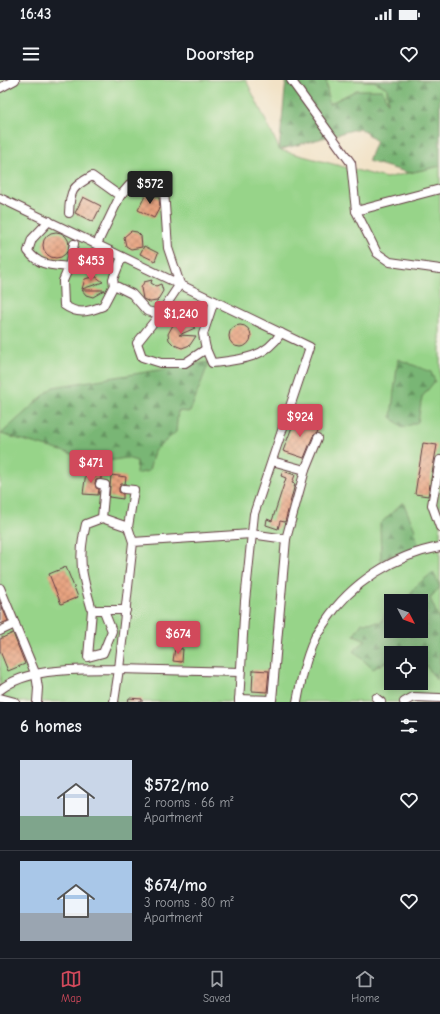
<!DOCTYPE html>
<html lang="en">
<head>
<meta charset="utf-8">
<style>
	body { margin:0; font-family:"Comic Neue",sans-serif; background:#242831; color:#f1f3f6; height:100vh; display:flex; flex-direction:column; font-size:15px; white-space:nowrap }
	* { box-sizing:border-box; margin:0 }
	p { font-size:13px; color:#9ea1a6 }
	.icon { flex:none; width:22px; height:22px; fill:none; stroke:currentColor; stroke-width:2; stroke-linecap:round; stroke-linejoin:round }
	.map { position:relative; height:622px; overflow:hidden }
	.drawer { display:flex; flex-direction:column; background:#171b24; flex:1 }
	.drawer>* { flex:none }
	.needle { width:26px; rotate:131deg }
	.buttons { position:absolute; left:384px; top:514px; display:grid; gap:8px }
	.buttons a { display:grid; place-items:center; width:44px; height:44px; border-radius:0px; background:#171b24; box-shadow:0 2px 10px #0003; font-size:20px }
	.price { position:absolute; translate:-50% -34px; padding:0 9px; border-radius:4px; background:#d1495b; color:#fff; font-size:13px; line-height:26px; filter:drop-shadow(0 1px 2px #0008) }
	.price::after { content:''; position:absolute; left:50%; top:24px; width:12px; height:9px; margin-left:-6px; background:inherit; clip-path:polygon(0 0,100% 0,50% 100%) }
	.price.active { background:#222; color:#fff }
	ul { padding:0; list-style:none }
	li { display:flex; align-items:center; gap:12px; height:100px; padding:0 20px }
	li+li { border-top:1px solid #363941 }
	li span { display:grid; place-items:center; flex:none; width:112px; height:80px; border-radius:0px; color:#555 }
	li>.icon { margin-inline-start:auto }
	span .icon { width:48px; height:48px; fill:#fffc; stroke-width:1 }
	li b { font-size:17px }
	h2 { display:flex; justify-content:space-between; align-items:center; height:48px; padding:0 20px; font-size:17px }
	.status { display:flex; justify-content:space-between; align-items:center; height:28px; padding:0 20px; background:#171b24; direction:ltr }
	.status svg { height:11px; fill:currentColor }
	header { display:flex; justify-content:space-between; align-items:center; height:52px; padding:0 20px; background:#171b24; font-size:18px; font-weight:800 }
	.tabs { display:flex; justify-content:space-around; align-items:center; height:56px; border-top:1px solid #363941; background:#171b24; font-size:11px; color:#9ea1a6 }
	.tabs a { display:grid; justify-items:center; gap:2px }
	.tabs .active { color:#d1495b }
	.map>svg:first-child { display:block }
</style>
</head>
<body>
<div class="status"><b>16:43</b><svg viewBox="0 0 49 12"><path d="M0 12V9h3v3zM5 12V6h3v6zM10 12V3h3v9zM15 12V0h3v12zM26 1h20v11H26zM47 4h2v5h-2z"/></svg></div>
<header><svg class="icon" aria-label="menu" viewBox="0 0 24 24"><path d="M4 6h16M4 12h16M4 18h16"/></svg>Doorstep<svg class="icon" aria-label="heart" viewBox="0 0 24 24"><path d="M12 20l-8-8c-3-5 5-10 8-4 3-6 11-1 8 4z"/></svg></header>
<div class="map">
<svg width="440" height="622" viewBox="0 0 440 622">
	<defs>
		<pattern id="forest-firs" width="22" height="20" patternUnits="userSpaceOnUse"><rect width="22" height="20" fill="#79b675"/><path d="M5 1l3.5 6h-7zM16 11l3.5 6h-7z" fill="#659360"/></pattern>
		<pattern id="building-cross-hatch" width="8" height="8" patternUnits="userSpaceOnUse"><rect width="8" height="8" fill="#e7a27f"/><path d="M0 0l8 8M0 8l8-8" fill="none" stroke="#bd8368"/></pattern>
	</defs>
	<rect width="100%" height="100%" fill="#f7f3e8"/>
	<filter id="ink" filterUnits="userSpaceOnUse"><feTurbulence type="fractalNoise" baseFrequency=".025" numOctaves="2"/><feDisplacementMap in="SourceGraphic" scale="8" xChannelSelector="R" yChannelSelector="G"/><feConvolveMatrix kernelMatrix="1 2 1 2 8 2 1 2 1" color-interpolation-filters="sRGB"/></filter>
	<filter id="wash" filterUnits="userSpaceOnUse"><feTurbulence type="fractalNoise" baseFrequency=".012" numOctaves="4" result="noise"/><feDisplacementMap in="SourceGraphic" scale="16" xChannelSelector="R" yChannelSelector="G"/><feGaussianBlur stdDeviation="0.9" result="paint"/><feColorMatrix in="noise" values="0 0 0 0 0 0 0 0 0 0 0 0 0 0 0 0 0 1.4 0 .05"/><feComposite in="paint" operator="in"/></filter>
	<g filter="url(#wash)">
		<rect width="100%" height="100%" fill="#f2e2c6"/>
		<!-- green -->
		<g fill="#97d489" stroke="#707a5a" fill-rule="evenodd">
			<path d="M0,0H246L280,70L386,98L440,86V622H0ZM391,521H421V551H391ZM391,573H421V603H391Z"/>
			<polygon points="326,0 374,1 387,8 388,25 357,10 329,24"/>
		</g>
		<!-- forest -->
		<g fill="url(#forest-firs)" stroke="#626a50">
			<polygon points="286,0 326,0 329,24 357,10 382,10 388,23 387,8 374,1 337,0 440,0 440,86 409,93 368,81 376,61 360,48 279,70"/>
			<polygon points="398,279 431,292 435,301 422,317 418,342 403,348 391,337"/>
			<polygon points="209,282 190,332 178,331 176,352 154,371 149,391 136,394 137,381 126,378 95,383 76,375 1,354 53,307"/>
			<polygon points="403,422 415,450 418,467 381,480 380,444"/>
			<polygon points="433,492 440,507 430,518 440,541 440,587 436,600 425,584 424,571 421,573 391,573 391,579 373,589 353,571 366,560 354,555 362,543 382,542 387,527 391,525 391,551 421,551 421,521 402,521 408,518 415,507"/>
		</g>
		<g id="blocks">
			<!-- building -->
			<g fill="url(#building-cross-hatch)">
				<polygon points="147,112 159,118 160,127 154,138 138,130"/>
				<polygon points="83,117 101,126 93,142 75,133"/>
				<polygon points="131,151 137,152 141,156 142,167 131,169 126,166 124,157"/>
				<circle cx="56" cy="165" r="13"/>
				<polygon points="144,166 158,173 155,181 140,174"/>
				<polygon points="95,196 103,202 82,209 85,199"/>
				<polygon points="152,200 151,203 156,206 161,204 163,211 157,221 150,222 143,219 141,208 144,202"/>
				<polygon points="82,210 105,210 93,217 86,215"/>
				<polygon points="185,241 195,248 179,255 196,256 190,265 182,268 174,265 169,260 168,254 173,245"/>
				<circle cx="240" cy="256" r="11"/>
				<polygon points="295,339 319,348 317,353 313,356 304,378 283,371"/>
				<polygon points="423,363 437,365 428,416 415,414"/>
				<polygon points="283,391 295,395 292,403 295,404 285,442 280,441 278,449 266,445 267,439 272,441 286,398 281,396"/>
				<polygon points="86,392 101,394 101,399 96,400 95,403 96,408 99,409 98,415 83,414"/>
				<polygon points="111,395 126,397 125,404 121,404 119,408 119,412 123,414 123,419 109,417"/>
				<polygon points="66,487 78,517 61,524 49,494"/>
				<polygon points="0,522 8,541 0,544"/>
				<polygon points="13,553 25,584 8,591 0,571 0,559"/>
				<polygon points="175,568 183,569 182,582 173,581"/>
				<polygon points="253,590 269,591 267,612 252,611"/>
				<polygon points="129,618 142,619 142,622 128,622"/>
			</g>
		</g>
	</g>
	<g filter="url(#ink)">
		<use href="#blocks" fill-opacity="0" stroke="#633c42" stroke-width="1"/>
		<g fill="none" stroke-linecap="round" stroke-linejoin="round">
			<defs>
				<g id="minor">
					<polyline points="291,0 351,83 356,131 377,173 390,182 440,189"/>
					<polyline points="0,8 15,0"/>
					<polyline points="0,118 310,267 254,434 245,521 239,622"/>
					<polyline points="356,131 440,109"/>
					<path d="M69,133C70,110 72,107 92,96L120,116"/>
					<path d="M49,141L32,159L28,171C39,186 51,185 69,187L63,201L64,225C78,235 88,232 103,226L114,205L132,214L147,231L160,234L137,263L142,277L161,283H185L206,269L212,283C239,280 265,279 281,253"/>
					<polyline points="97,164 120,116 133,101 147,101 164,110 168,168 180,204 160,234"/>
					<polyline points="69,187 74,164"/>
					<polyline points="114,205 113,199 122,177"/>
					<polyline points="206,269 203,254 214,221"/>
					<polyline points="440,380 432,425 440,447"/>
					<polyline points="272,381 305,390"/>
					<polyline points="100,404 105,405 102,438"/>
					<polyline points="124,409 134,410 128,447"/>
					<polyline points="0,508 36,595 38,608 37,622"/>
					<polyline points="92,530 88,577 103,573 112,551 104,531"/>
					<path d="M126,530H92C82,496 77,479 86,444L102,438L128,447L133,462"/>
					<polyline points="0,551 15,544"/>
					<polyline points="240,592 119,589 133,462 251,454 286,459"/>
					<path d="M0,610C30,586 82,590 119,589L114,622"/>
					<polyline points="0,618 15,622"/>
					<polyline points="376,618 381,622"/>
					<polyline points="239,619 272,620 286,459 305,390 318,358"/>
					<path d="M297,622C301,601 305,580 314,560C316,554 321,548 325,542C351,503 394,475 440,467"/>
					<polyline points="404,622 413,617 440,618"/>
				</g>
			</defs>
			<!-- minor casing -->
			<use href="#minor" stroke="#633c42" stroke-width="10"/>
			<!-- minor -->
			<use href="#minor" stroke="#fff" stroke-width="8"/>
		</g>
	</g>
</svg>
<div class="buttons">
<a><svg class="needle" viewBox="-14 -14 28 28"><path d="M0-13l5 13h-10z" fill="#e53935"/><path d="M0 13l5-13h-10z" fill="#9ea1a6"/></svg></a>
<a><svg class="icon" aria-label="locate" viewBox="0 0 24 24"><circle cx="12" cy="12" r="6"/><path d="M12 2v4M12 18v4M2 12h4M18 12h4"/></svg></a>
</div>
<b class="price active" style="left:150px;top:125px">$572</b>
<b class="price" style="left:91px;top:202px">$453</b>
<b class="price" style="left:181px;top:255px">$1,240</b>
<b class="price" style="left:300px;top:358px">$924</b>
<b class="price" style="left:91px;top:404px">$471</b>
<b class="price" style="left:178px;top:575px">$674</b>
</div>
<section class="drawer">
<h2>6 homes<svg class="icon" aria-label="filters" viewBox="0 0 24 24"><path d="M4 7h16M4 17h16"/><circle cx="9" cy="7" r="2"/><circle cx="15" cy="17" r="2"/></svg></h2>
<ul>
<li><span style="background:linear-gradient(#c9d6e8 70%,#7fa58c 0)"><svg class="icon" aria-label="home" viewBox="0 0 24 24"><path d="M3 11l9-7 9 7M6 9v11h12V9"/></svg></span><div><b>$572/mo</b><p>2 rooms · 66 m²</p><p>Apartment</p></div><svg class="icon" aria-label="heart" viewBox="0 0 24 24"><path d="M12 20l-8-8c-3-5 5-10 8-4 3-6 11-1 8 4z"/></svg></li>
<li><span style="background:linear-gradient(#a9c7e8 65%,#9aa5b1 0)"><svg class="icon" aria-label="home" viewBox="0 0 24 24"><path d="M3 11l9-7 9 7M6 9v11h12V9"/></svg></span><div><b>$674/mo</b><p>3 rooms · 80 m²</p><p>Apartment</p></div><svg class="icon" aria-label="heart" viewBox="0 0 24 24"><path d="M12 20l-8-8c-3-5 5-10 8-4 3-6 11-1 8 4z"/></svg></li>
</ul>
</section>
<nav class="tabs">
<a class="active"><svg class="icon" aria-label="map" viewBox="0 0 24 24"><path d="M3 6l6-2 6 2 6-2v14l-6 2-6-2-6 2zM9 4v14M15 6v14"/></svg>Map</a>
<a><svg class="icon" aria-label="saved" viewBox="0 0 24 24"><path d="M7 4h10v16l-5-4-5 4z"/></svg>Saved</a>
<a><svg class="icon" aria-label="home" viewBox="0 0 24 24"><path d="M3 11l9-7 9 7M6 9v11h12V9"/></svg>Home</a>
</nav>
</body>
</html>
